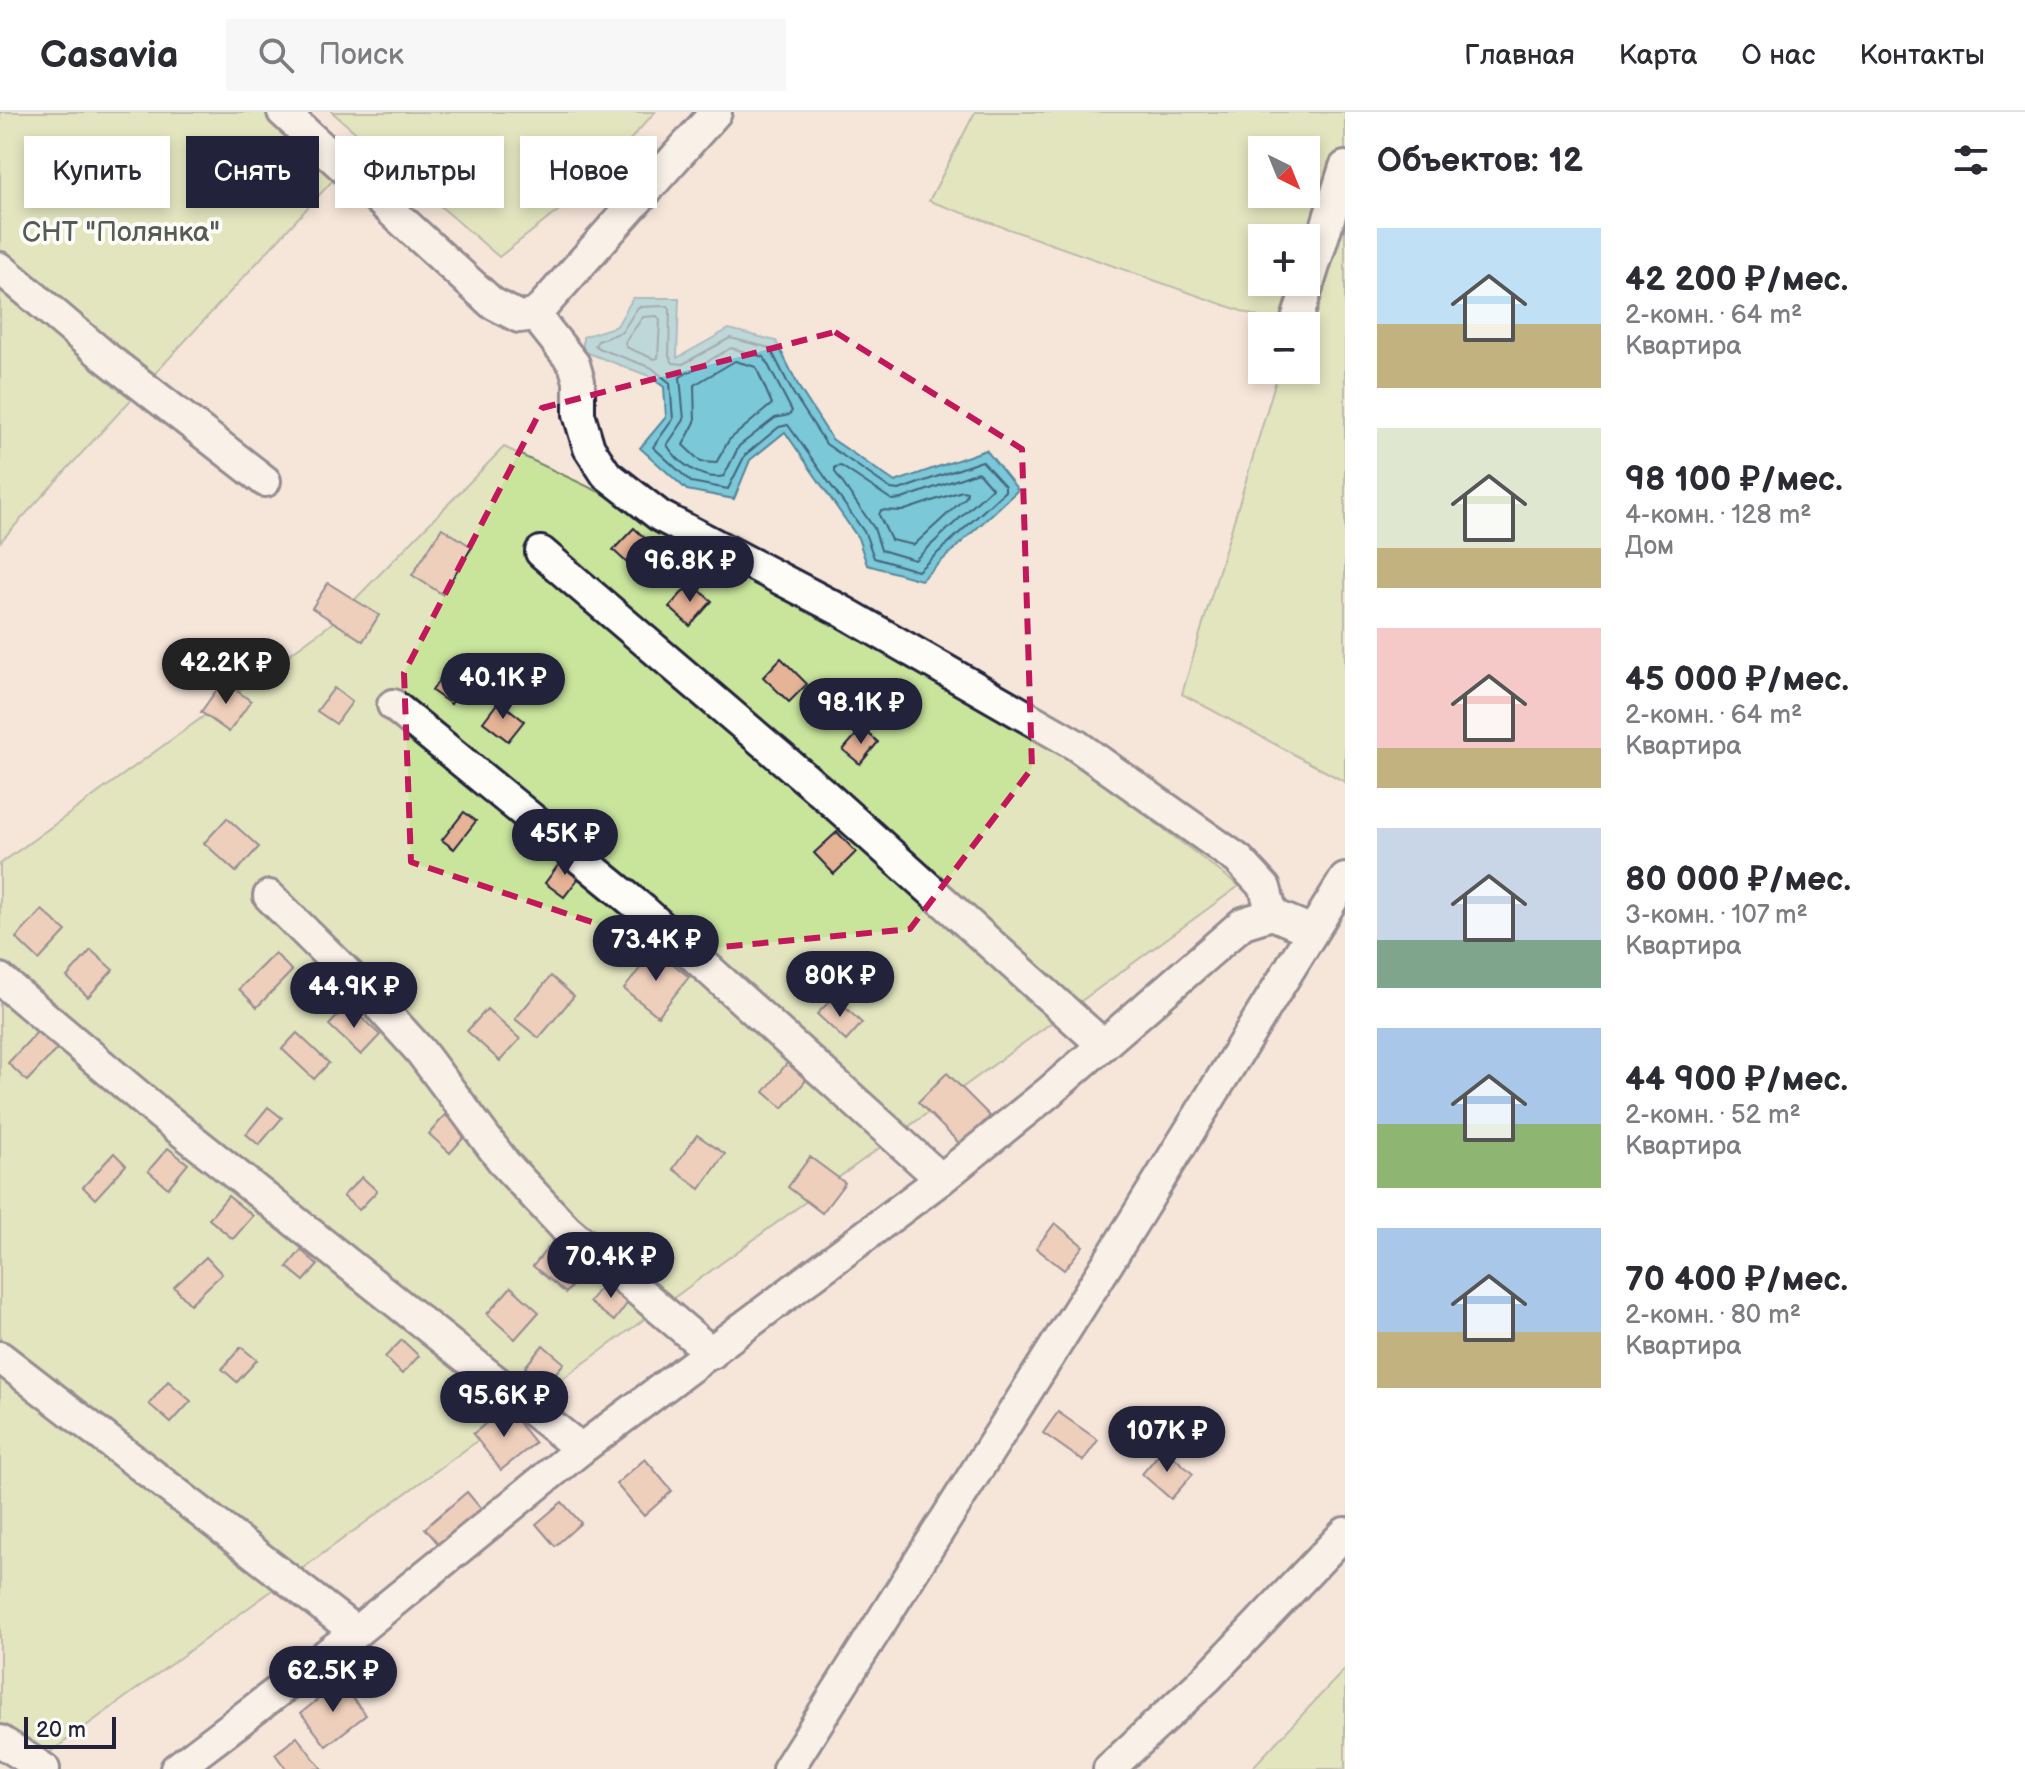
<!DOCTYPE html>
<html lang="ru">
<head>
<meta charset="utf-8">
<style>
	body { margin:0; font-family:"Balsamiq Sans",sans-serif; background:#f7f7f7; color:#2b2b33; height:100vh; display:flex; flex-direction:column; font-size:30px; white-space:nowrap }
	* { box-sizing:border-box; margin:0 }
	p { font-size:26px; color:#7c7c81 }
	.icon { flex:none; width:44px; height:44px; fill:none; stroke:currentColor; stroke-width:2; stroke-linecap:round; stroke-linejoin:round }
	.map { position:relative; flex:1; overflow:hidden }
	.sheet { display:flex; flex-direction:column; background:#fff; width:680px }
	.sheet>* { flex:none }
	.top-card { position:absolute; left:24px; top:24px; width:760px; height:72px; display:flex; gap:16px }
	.needle { width:52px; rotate:137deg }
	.fabs { position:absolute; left:1248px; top:24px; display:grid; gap:16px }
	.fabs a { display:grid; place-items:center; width:72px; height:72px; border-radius:0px; background:#fff; box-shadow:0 4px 12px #0003; font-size:40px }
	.scale { position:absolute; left:24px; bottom:20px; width:92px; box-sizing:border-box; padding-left:8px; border:4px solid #22223b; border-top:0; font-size:22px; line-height:28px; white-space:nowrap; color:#22223b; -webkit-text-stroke:6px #fdfcf7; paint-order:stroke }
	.price { position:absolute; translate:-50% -68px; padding:0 18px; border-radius:28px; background:#22223b; color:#fff; font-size:26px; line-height:52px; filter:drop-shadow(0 2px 4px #0008) }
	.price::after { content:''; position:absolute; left:50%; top:48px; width:24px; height:18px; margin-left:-12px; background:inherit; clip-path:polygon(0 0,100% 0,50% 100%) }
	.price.active { background:#222; color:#fff }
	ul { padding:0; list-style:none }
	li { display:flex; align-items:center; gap:24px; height:200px; padding:0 32px }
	li span { display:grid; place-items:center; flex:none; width:224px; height:160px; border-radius:0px; color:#555 }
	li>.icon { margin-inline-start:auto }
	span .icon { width:96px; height:96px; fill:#fffc; stroke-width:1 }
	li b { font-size:34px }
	h2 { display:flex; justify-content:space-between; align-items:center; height:96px; padding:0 32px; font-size:34px }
	.pill { padding:0 28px; border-radius:0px; background:#fff; box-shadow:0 4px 12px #0003; font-size:28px; line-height:72px }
	.pill.active { background:#22223b; color:#fff }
	header { display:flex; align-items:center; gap:48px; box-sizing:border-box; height:112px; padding:0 40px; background:#fff; border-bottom:2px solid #e1e1e2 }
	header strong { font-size:38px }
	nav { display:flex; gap:44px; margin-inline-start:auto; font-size:28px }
	.search { width:560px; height:72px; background:#f7f7f7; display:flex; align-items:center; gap:20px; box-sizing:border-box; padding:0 28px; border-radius:0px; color:#7c7c81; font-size:30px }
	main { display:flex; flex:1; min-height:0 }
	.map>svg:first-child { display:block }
</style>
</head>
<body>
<header>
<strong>Casavia</strong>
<div class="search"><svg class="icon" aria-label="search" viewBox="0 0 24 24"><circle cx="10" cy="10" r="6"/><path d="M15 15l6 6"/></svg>Поиск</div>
<nav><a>Главная</a><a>Карта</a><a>О нас</a><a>Контакты</a></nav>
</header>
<main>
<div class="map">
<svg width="1345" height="1657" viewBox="0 0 1345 1657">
	<rect width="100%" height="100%" fill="#f6e6da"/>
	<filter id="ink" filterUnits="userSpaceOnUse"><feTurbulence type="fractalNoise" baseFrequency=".0125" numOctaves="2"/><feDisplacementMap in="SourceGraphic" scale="16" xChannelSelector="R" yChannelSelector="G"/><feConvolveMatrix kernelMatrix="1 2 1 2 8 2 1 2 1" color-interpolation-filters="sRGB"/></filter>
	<g filter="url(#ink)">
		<!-- green -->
		<g fill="#c9e59c" stroke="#76846c" stroke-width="2" fill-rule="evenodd">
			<polygon points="0,0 267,0 334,67 0,430"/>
			<polygon points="332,0 655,0 586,77 499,145"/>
			<path d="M975,0H1345V670L1182,582L1279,258H1306V214H1284L929,89ZM1262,38H1306V82H1262ZM1262,126H1306V170H1262Z"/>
			<polygon points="504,335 917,530 1239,774 38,1649 0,1618 0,752 331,512"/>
			<polygon points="1345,1557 1345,1657 1251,1657"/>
		</g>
		<!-- water -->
		<polygon fill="#7ac8d8" stroke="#578699" stroke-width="2" points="633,186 679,186 677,246 729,217 776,229 800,277 832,327 895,370 986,338 1018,378 921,468 867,453 858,426 785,320 750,348 734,387 687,378 640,336 666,305 664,275 649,264 583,239 583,225 617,214"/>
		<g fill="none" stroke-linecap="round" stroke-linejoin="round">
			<!-- shore -->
			<g stroke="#45647a" stroke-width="2">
				<polygon points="668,194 670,197 669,244 673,251 683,252 730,226 770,236 793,281 826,332 891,377 899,378 982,349 1005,374 1005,379 918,459 874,446 865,421 788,313 779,315 745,343 728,377 691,370 653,335 673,307 670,271 652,256 598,236 595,233 598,229 622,220 638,195"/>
				<polygon points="657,204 660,208 658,246 654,247 626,235 625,230 643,205"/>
				<path d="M731,236L764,245L792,299L789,303L775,306L739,334L724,364C702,369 678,351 667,333L684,308L680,265Z"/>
				<polygon points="735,249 756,255 772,292 729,328 716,351 701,350 683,333 695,310 694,273"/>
				<polygon points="841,354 892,388 902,387 978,360 992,376 915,448 881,438 874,416 835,360 835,355"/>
				<polygon points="962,379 967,380 966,385 914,433 891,428 879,403 881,398 902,399"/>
			</g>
		</g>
		<!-- building -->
		<g fill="#e5b396" stroke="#22223b" stroke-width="2">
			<polygon points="442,416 472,435 442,482 412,463"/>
			<polygon points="634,416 661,441 640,463 613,438"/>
			<polygon points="328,471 379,503 363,529 312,496"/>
			<polygon points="691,471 712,489 690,514 669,495"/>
			<polygon points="781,546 807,572 789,590 763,565"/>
			<polygon points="451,549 471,562 451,592 432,579"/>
			<polygon points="223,569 251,589 229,620 201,600"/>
			<polygon points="334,576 352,590 336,612 317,599"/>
			<polygon points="499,589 524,609 508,629 483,610"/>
			<polygon points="862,616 878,630 860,652 843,638"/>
			<polygon points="464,700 476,709 454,737 442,728"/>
			<polygon points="227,706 259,735 236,760 204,731"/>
			<polygon points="837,720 856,740 834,762 814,741"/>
			<polygon points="565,744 584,759 564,785 545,771"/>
			<polygon points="42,798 66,819 39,848 16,826"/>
			<polygon points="655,837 689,865 658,904 624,877"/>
			<polygon points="91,838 113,858 88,885 67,865"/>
			<polygon points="275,841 292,859 257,895 239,877"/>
			<polygon points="551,864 574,884 539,926 515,907"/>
			<polygon points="834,885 862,911 846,929 817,902"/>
			<polygon points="348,893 380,923 361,943 329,913"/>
			<polygon points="487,897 520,927 500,949 467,919"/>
			<polygon points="38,919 57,937 27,969 8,951"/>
			<polygon points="297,921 329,951 314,967 282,937"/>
			<polygon points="788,950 808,966 783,996 764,980"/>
			<polygon points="947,961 990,1004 961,1033 918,990"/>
			<polygon points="268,995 282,1006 259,1033 246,1022"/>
			<polygon points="445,1003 467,1022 450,1041 429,1022"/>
			<polygon points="697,1023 725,1042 700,1077 673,1057"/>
			<polygon points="168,1036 188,1052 168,1076 148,1059"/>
			<polygon points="114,1041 126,1053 95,1087 83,1075"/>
			<polygon points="810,1045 845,1071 822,1101 788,1075"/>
			<polygon points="362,1065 377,1079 359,1098 343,1084"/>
			<polygon points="228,1084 253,1104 233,1127 209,1107"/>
			<polygon points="1055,1111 1083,1134 1064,1158 1036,1136"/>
			<polygon points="555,1127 588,1154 566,1181 533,1154"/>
			<polygon points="301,1138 318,1153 304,1169 287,1155"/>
			<polygon points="206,1145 222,1162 190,1192 174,1175"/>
			<polygon points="608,1166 632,1185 614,1209 589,1190"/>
			<polygon points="511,1175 539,1200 515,1227 487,1202"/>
			<polygon points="402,1228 419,1244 402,1262 385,1245"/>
			<polygon points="543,1233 564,1251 546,1273 525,1255"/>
			<polygon points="241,1235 257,1248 237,1270 222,1257"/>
			<polygon points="168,1269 191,1289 171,1311 149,1292"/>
			<polygon points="506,1295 535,1331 501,1358 473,1322"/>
			<polygon points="1058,1300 1098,1328 1083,1349 1043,1321"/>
			<polygon points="1164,1336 1193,1362 1171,1387 1142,1362"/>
			<polygon points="645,1347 672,1379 644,1404 616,1372"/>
			<polygon points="467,1380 483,1399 441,1435 425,1416"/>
			<polygon points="562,1390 581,1411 555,1434 536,1412"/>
			<polygon points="340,1570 366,1603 326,1634 301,1601"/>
			<polygon points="297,1625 322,1657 286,1657 275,1642"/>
		</g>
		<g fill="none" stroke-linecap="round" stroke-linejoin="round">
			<defs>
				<g id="minor">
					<polyline points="283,0 492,191 519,205 535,203 716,0"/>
					<polyline points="0,156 104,244 265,369"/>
					<polyline points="535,203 574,252 579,269 579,302 589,336 606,362 660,404 842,499 1076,633 1239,748 1265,776 1272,802"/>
					<polyline points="1295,214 1345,55"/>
					<polyline points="541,440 825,683 1103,933"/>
					<polyline points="393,593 643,798 941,1067"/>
					<polyline points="269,784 373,887 421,940 505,1052 567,1118 712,1241"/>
					<polyline points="0,867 160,1002 581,1337"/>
					<polyline points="0,1245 356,1520"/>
					<polyline points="0,1629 44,1657"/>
					<polyline points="176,1657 356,1520 581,1337 941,1067 1049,980 1243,811 1272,802 1312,819"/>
					<polyline points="788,1657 1116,1138 1345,767"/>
					<polyline points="1109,1657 1208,1565 1345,1421"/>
				</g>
			</defs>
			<!-- minor casing -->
			<use href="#minor" stroke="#22223b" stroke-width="36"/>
			<!-- minor -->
			<use href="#minor" stroke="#fdfcf7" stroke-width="30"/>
		</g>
	</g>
	<!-- marked area -->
	<path d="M0 0H1345V1657H0ZM835,220L1022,337L1032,656L910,817L679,839L411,750L404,561L542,296Z" fill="#f6e6da" fill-opacity=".55" fill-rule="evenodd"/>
	<path fill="none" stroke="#c2185b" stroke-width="6" stroke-dasharray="16 10" stroke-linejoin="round" d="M835,220L1022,337L1032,656L910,817L679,839L411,750L404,561L542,296Z"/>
	<g text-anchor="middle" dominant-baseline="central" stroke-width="8" stroke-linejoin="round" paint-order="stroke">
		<!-- park labels -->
		<g font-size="28" fill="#545c58" stroke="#fdfcf7">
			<text x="121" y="120">СНТ "Полянка"</text>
		</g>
	</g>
</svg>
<div class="fabs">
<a><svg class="needle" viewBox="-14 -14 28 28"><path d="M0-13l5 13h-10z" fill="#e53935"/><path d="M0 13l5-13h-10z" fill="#7c7c81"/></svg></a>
<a>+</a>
<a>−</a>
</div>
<div class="scale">20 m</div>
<b class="price" style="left:690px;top:492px">96.8K ₽</b>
<b class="price active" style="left:226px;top:594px">42.2K ₽</b>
<b class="price" style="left:503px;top:609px">40.1K ₽</b>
<b class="price" style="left:861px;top:634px">98.1K ₽</b>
<b class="price" style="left:565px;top:765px">45K ₽</b>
<b class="price" style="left:656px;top:871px">73.4K ₽</b>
<b class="price" style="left:840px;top:907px">80K ₽</b>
<b class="price" style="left:354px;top:918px">44.9K ₽</b>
<b class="price" style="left:611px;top:1188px">70.4K ₽</b>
<b class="price" style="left:504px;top:1327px">95.6K ₽</b>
<b class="price" style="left:1167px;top:1362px">107K ₽</b>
<b class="price" style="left:333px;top:1602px">62.5K ₽</b>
<div class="top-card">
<a class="pill">Купить</a>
<a class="pill active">Снять</a>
<a class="pill">Фильтры</a>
<a class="pill">Новое</a>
</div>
</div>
<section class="sheet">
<h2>Объектов: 12<svg class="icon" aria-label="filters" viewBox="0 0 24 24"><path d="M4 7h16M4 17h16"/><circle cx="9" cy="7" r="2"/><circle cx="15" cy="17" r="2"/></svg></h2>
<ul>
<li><span style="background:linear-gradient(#bfe0f5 60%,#c2b280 0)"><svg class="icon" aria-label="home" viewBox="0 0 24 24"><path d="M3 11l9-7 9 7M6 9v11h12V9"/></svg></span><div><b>42 200 ₽/мес.</b><p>2-комн. · 64 m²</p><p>Квартира</p></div></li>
<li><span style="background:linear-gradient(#dfe7d0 75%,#c2b280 0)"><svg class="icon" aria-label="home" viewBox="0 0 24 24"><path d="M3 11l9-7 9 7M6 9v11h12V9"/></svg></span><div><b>98 100 ₽/мес.</b><p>4-комн. · 128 m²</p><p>Дом</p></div></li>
<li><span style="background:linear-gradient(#f6c9c9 75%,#c2b280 0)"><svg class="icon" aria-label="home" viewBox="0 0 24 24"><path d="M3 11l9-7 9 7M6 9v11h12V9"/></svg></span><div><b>45 000 ₽/мес.</b><p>2-комн. · 64 m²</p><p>Квартира</p></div></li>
<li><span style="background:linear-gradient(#c9d6e8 70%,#7fa58c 0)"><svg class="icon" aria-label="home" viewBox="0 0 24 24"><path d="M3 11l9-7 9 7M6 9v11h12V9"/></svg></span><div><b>80 000 ₽/мес.</b><p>3-комн. · 107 m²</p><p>Квартира</p></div></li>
<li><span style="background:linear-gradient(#a9c7e8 60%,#8fb573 0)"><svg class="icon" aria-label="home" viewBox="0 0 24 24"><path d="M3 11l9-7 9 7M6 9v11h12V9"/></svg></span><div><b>44 900 ₽/мес.</b><p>2-комн. · 52 m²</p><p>Квартира</p></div></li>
<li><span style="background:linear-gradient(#a9c7e8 65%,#c2b280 0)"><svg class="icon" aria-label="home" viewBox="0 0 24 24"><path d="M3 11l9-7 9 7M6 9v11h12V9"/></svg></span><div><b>70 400 ₽/мес.</b><p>2-комн. · 80 m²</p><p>Квартира</p></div></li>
</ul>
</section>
</main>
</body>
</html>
